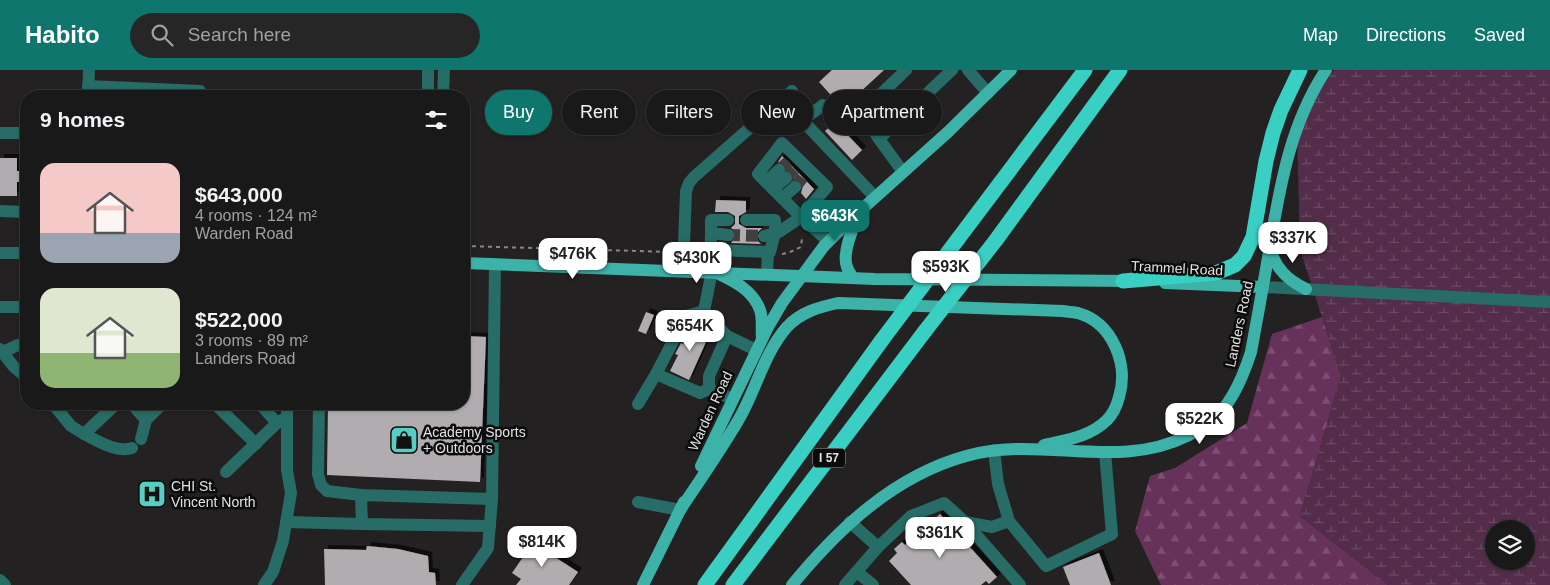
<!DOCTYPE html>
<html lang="en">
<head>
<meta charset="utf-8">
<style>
	body { margin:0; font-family:Helvetica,sans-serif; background:#272627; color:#f1f3f6; height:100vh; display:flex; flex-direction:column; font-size:19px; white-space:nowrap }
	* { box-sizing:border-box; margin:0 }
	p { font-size:16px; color:#9fa0a2 }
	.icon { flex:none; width:28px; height:28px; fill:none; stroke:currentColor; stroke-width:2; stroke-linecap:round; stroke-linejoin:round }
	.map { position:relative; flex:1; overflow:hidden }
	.side { position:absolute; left:20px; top:20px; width:450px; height:320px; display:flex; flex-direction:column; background:#1a191a; border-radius:20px; box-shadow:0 1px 4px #0004,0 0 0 1px #383839 }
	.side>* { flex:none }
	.hud { position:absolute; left:485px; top:20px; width:475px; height:45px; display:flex; gap:10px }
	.buttons { position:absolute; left:1485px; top:450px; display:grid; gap:10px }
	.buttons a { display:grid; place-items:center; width:50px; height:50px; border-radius:50%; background:#1a191a; box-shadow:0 1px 4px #0004,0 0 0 1px #383839; font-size:25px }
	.price { position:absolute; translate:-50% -42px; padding:0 11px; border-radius:10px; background:#fff; color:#222; font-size:16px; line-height:32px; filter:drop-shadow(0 1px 2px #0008) }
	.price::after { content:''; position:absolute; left:50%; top:30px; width:15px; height:11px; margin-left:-8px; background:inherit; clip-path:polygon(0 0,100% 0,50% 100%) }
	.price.active { background:#0f766e; color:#fff }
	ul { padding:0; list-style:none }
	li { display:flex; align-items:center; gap:15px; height:125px; padding:0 20px }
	li span { display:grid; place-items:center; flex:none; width:140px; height:100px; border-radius:15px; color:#555 }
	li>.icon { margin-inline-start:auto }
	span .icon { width:60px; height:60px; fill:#fffc; stroke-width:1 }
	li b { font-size:21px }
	h2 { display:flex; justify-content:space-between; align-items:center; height:60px; padding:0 20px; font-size:21px }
	.chip { padding:0 18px; border-radius:22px; background:#1a191a; box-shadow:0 1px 4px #0004,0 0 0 1px #383839; font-size:18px; line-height:45px }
	.chip.active { background:#0f766e; color:#fff }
	header { display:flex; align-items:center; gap:30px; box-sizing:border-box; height:70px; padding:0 25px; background:#0f766e; color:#fff }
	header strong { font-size:24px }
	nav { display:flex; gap:28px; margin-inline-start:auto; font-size:18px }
	.search { width:350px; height:45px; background:#272627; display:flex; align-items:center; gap:12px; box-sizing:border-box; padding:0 18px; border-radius:28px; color:#9fa0a2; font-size:19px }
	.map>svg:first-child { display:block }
</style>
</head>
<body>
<header>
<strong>Habito</strong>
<div class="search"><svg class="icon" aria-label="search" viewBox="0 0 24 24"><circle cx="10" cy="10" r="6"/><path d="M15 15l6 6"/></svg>Search here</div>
<nav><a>Map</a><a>Directions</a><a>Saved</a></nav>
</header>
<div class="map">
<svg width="1550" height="515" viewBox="0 0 1550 515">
	<defs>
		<pattern id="forest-firs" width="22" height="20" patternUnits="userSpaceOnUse" patternTransform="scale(1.25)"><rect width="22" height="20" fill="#66325a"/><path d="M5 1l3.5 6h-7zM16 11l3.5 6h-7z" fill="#7c4f72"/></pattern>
		<pattern id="wetland-marsh" width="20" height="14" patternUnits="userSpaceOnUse" patternTransform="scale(1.25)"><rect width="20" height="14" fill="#532d4a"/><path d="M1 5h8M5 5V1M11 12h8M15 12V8" fill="none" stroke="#6c4b64"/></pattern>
		<filter id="shadow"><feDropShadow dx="4" dy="-4" stdDeviation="0" flood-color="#0009"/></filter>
	</defs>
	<rect width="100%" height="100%" fill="#232122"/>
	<!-- forest -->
	<polygon fill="url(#forest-firs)" points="1322,247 1341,306 1300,446 1388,515 1161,515 1135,461 1150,406 1175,398 1247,353 1272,264"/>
	<!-- wetland -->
	<path fill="url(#wetland-marsh)" fill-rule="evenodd" d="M1334,0H1550V515H1388L1300,446L1341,306L1300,179L1297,56ZM1494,459H1526V491H1494Z"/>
	<!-- building -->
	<g fill="#b0acaf" filter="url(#shadow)">
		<polygon points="832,0 884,0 844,37 839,34 819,12"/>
		<polygon points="835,52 862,80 852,90 825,61"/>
		<polygon points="782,86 814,119 806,129 801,123 803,116 801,112 794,109 792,103 787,100 785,94 778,92"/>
		<polygon points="0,88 17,88 17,101 24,101 24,112 17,112 17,126 0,126"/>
		<polygon points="716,130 746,131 746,142 739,146 739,154 746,158 762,158 756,164 756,169 761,174 731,173 736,166 735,161 731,158 735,154 735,146 728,142 715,142"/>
		<polygon points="646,242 654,245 646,264 638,261"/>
		<polygon points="692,255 710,263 689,310 670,301 678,285 675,284 681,273 683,274"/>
		<polygon points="464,266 486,267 480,412 327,405 328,334 464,334"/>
		<polygon points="940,444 997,507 989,514 986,511 981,515 911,515 889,491 897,483 894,479 902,472 905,475"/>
		<polygon points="527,469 578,502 569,515 516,515 521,509 512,503 525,484 520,480"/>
		<polygon points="367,476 398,479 428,486 429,502 435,503 436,515 325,515 324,479 366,480"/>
		<polygon points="1099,483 1111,515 1070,515 1063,497"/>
	</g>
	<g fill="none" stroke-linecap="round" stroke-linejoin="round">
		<!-- minor-tunnel -->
		<g stroke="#403e3f" stroke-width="12" stroke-dasharray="12 6" stroke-linecap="butt">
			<polyline points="779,100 788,92"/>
			<polyline points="786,108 795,99"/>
			<polyline points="795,117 803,107"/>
			<polyline points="728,165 764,166"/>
		</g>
		<!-- path -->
		<g stroke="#888788" stroke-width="2" stroke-dasharray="4 4" stroke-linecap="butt">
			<polyline points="464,176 672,182"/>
			<polyline points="782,184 788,183 801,177 802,168"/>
		</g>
		<!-- minor -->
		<g stroke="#276c66" stroke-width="12">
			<polyline points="428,0 428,26"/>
			<polyline points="968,0 988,23"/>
			<polyline points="88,16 200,21 201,26"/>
			<polyline points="88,26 89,0"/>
			<polyline points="443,26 444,0"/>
			<polyline points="783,30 875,127"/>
			<polyline points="803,50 823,35 846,47 862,42"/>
			<polyline points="0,63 26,63"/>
			<polyline points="879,69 862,42 906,0"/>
			<polyline points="903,102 879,69 952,0"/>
			<polyline points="766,112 779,100"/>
			<polyline points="773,119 786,108"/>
			<polyline points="782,128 795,117"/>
			<polyline points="0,141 26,142"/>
			<polyline points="711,163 711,150 728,150"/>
			<polyline points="764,166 779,162 801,147 758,104 782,73 827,117 801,147 828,171"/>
			<polyline points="712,180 770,182 775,163 775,150 746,150"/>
			<polyline points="0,183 26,183"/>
			<polyline points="683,200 686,121 689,113 694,107 792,21"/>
			<polyline points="710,201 711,163 728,165"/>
			<polyline points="767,204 768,182"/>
			<polyline points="1263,217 1550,232"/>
			<polyline points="0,237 26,237"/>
			<polyline points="704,241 727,266 756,280"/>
			<polyline points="727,266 709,306 709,319 733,329"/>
			<polyline points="0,279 14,297 26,307"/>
			<polyline points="3,282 18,275 26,275"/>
			<polyline points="656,304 700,323 709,319"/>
			<polyline points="53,334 71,356 84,364 116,334"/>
			<polyline points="132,334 146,350 162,334"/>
			<polyline points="215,334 256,374"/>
			<polyline points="260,334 277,353"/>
			<polyline points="319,334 318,404 321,415 327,421 361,425 492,429"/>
			<polyline points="638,334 656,304 686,246 704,241 712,201"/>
			<path d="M84,364C98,371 116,383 132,378"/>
			<polyline points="141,369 146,350"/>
			<polyline points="994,380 998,414 1009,451 1046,496 1112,464 1105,382"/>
			<polyline points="226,402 277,353 287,347"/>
			<polyline points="361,425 362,454 490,456"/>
			<polyline points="638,432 680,440"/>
			<polyline points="286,452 362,454"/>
			<polyline points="965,452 1020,515"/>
			<polyline points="878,477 911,446 944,433 965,452 992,457 1009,451"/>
			<polyline points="857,502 873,515"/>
			<polyline points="0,510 5,515"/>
			<polyline points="264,515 273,502 283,471 291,423 287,400 287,334"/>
			<polyline points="462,515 488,478 492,429 495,194"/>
			<polyline points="845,515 878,477 850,452"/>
		</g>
		<!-- major -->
		<g stroke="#3cb2a8" stroke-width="12">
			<path d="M1270,178C1275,198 1287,210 1306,219"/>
			<polyline points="464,193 875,209 1133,211"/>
			<path d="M719,204C736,212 753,221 760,240C763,248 761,259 762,268"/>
			<path d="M853,208C851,204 848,201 847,197C842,184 852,159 858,147"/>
			<polyline points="1165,213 1263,217"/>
			<polyline points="701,396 768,257 782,233 824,176 851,149 948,62 1011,0"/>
			<path d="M680,440C700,410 721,380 739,349C756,320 764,283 787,257C801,242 819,237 838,233L1063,241C1068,242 1073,242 1078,243C1113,253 1129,295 1119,327C1117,335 1113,344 1107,350C1090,367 1065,370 1044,375"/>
			<polyline points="643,515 684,432"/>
			<path d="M792,515C839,458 894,406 966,386C1039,365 1118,401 1187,366C1192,363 1199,361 1204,358C1229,340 1242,310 1251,282C1258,244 1265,207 1271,169C1281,110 1292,51 1326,0"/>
		</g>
		<!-- highway -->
		<g stroke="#39cfc3" stroke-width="15">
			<polyline points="958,169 1085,0"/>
			<polyline points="996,170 1120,0"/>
			<polyline points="1123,211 1216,203 1235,195 1244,186 1253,167 1266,91 1273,63 1281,40 1300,0"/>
			<polyline points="705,515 882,270"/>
			<polyline points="733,515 925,261"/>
		</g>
		<!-- highway-bridge -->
		<g stroke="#39cfc3" stroke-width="15">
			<polyline points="925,261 996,170"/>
			<polyline points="882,270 958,169"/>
		</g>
	</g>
	<!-- icons -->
	<defs>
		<symbol id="shop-square" viewBox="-11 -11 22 22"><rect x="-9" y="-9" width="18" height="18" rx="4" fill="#56cec3" stroke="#0c0b0b"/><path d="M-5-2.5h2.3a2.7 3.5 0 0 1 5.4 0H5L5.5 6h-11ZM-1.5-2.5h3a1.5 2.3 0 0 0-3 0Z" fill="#111"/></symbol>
		<symbol id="hospital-square" viewBox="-11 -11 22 22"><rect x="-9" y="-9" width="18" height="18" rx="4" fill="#56cec3" stroke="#0c0b0b"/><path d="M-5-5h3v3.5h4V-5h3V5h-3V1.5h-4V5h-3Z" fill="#111"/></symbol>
	</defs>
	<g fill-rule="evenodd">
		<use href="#shop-square" x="388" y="354" width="32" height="32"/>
		<use href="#hospital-square" x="136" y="408" width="32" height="32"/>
	</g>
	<g text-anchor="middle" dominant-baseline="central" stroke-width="5" stroke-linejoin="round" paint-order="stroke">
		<!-- shield labels -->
		<rect fill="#0c0b0b" stroke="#a2a2a2" stroke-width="1" x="813" y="378.5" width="32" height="19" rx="4"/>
		<g font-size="12" font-weight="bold" fill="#e3e2e3">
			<text x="829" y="388">I 57</text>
		</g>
		<!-- street labels -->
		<g font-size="14" fill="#e3e2e3" stroke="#0c0b0b">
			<text transform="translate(1177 198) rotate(3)">Trammel Road</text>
			<text transform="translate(1239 254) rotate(-78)">Landers Road</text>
			<text transform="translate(710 341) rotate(-65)">Warden Road</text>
		</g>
		<!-- poi labels -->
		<g font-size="14" fill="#e3e2e3" stroke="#0c0b0b" text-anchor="start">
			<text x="423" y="362">Academy Sports<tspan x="423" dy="16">+ Outdoors</tspan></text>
			<text x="171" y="416">CHI St.<tspan x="171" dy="16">Vincent North</tspan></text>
		</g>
	</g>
</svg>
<div class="buttons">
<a><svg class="icon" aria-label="layers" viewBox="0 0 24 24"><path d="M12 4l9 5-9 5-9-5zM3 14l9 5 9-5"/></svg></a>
</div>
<b class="price active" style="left:835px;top:172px">$643K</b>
<b class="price" style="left:1293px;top:194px">$337K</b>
<b class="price" style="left:573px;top:210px">$476K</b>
<b class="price" style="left:697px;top:214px">$430K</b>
<b class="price" style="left:946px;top:223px">$593K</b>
<b class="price" style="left:690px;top:282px">$654K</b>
<b class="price" style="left:1200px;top:375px">$522K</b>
<b class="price" style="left:940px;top:489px">$361K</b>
<b class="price" style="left:542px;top:498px">$814K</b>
<div class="hud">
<a class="chip active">Buy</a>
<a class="chip">Rent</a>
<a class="chip">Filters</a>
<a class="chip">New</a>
<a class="chip">Apartment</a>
</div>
<section class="side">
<h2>9 homes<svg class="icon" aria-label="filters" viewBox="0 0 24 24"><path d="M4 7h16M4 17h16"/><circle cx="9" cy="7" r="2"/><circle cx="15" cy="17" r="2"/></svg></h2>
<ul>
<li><span style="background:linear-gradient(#f6c9c9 70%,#9aa5b1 0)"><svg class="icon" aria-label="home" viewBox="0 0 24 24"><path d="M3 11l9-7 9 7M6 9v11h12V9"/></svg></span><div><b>$643,000</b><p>4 rooms · 124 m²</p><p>Warden Road</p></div></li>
<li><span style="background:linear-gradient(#dfe7d0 65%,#8fb573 0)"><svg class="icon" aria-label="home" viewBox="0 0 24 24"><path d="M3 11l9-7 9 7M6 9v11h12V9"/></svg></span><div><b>$522,000</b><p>3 rooms · 89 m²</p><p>Landers Road</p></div></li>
</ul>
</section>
</div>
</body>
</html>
